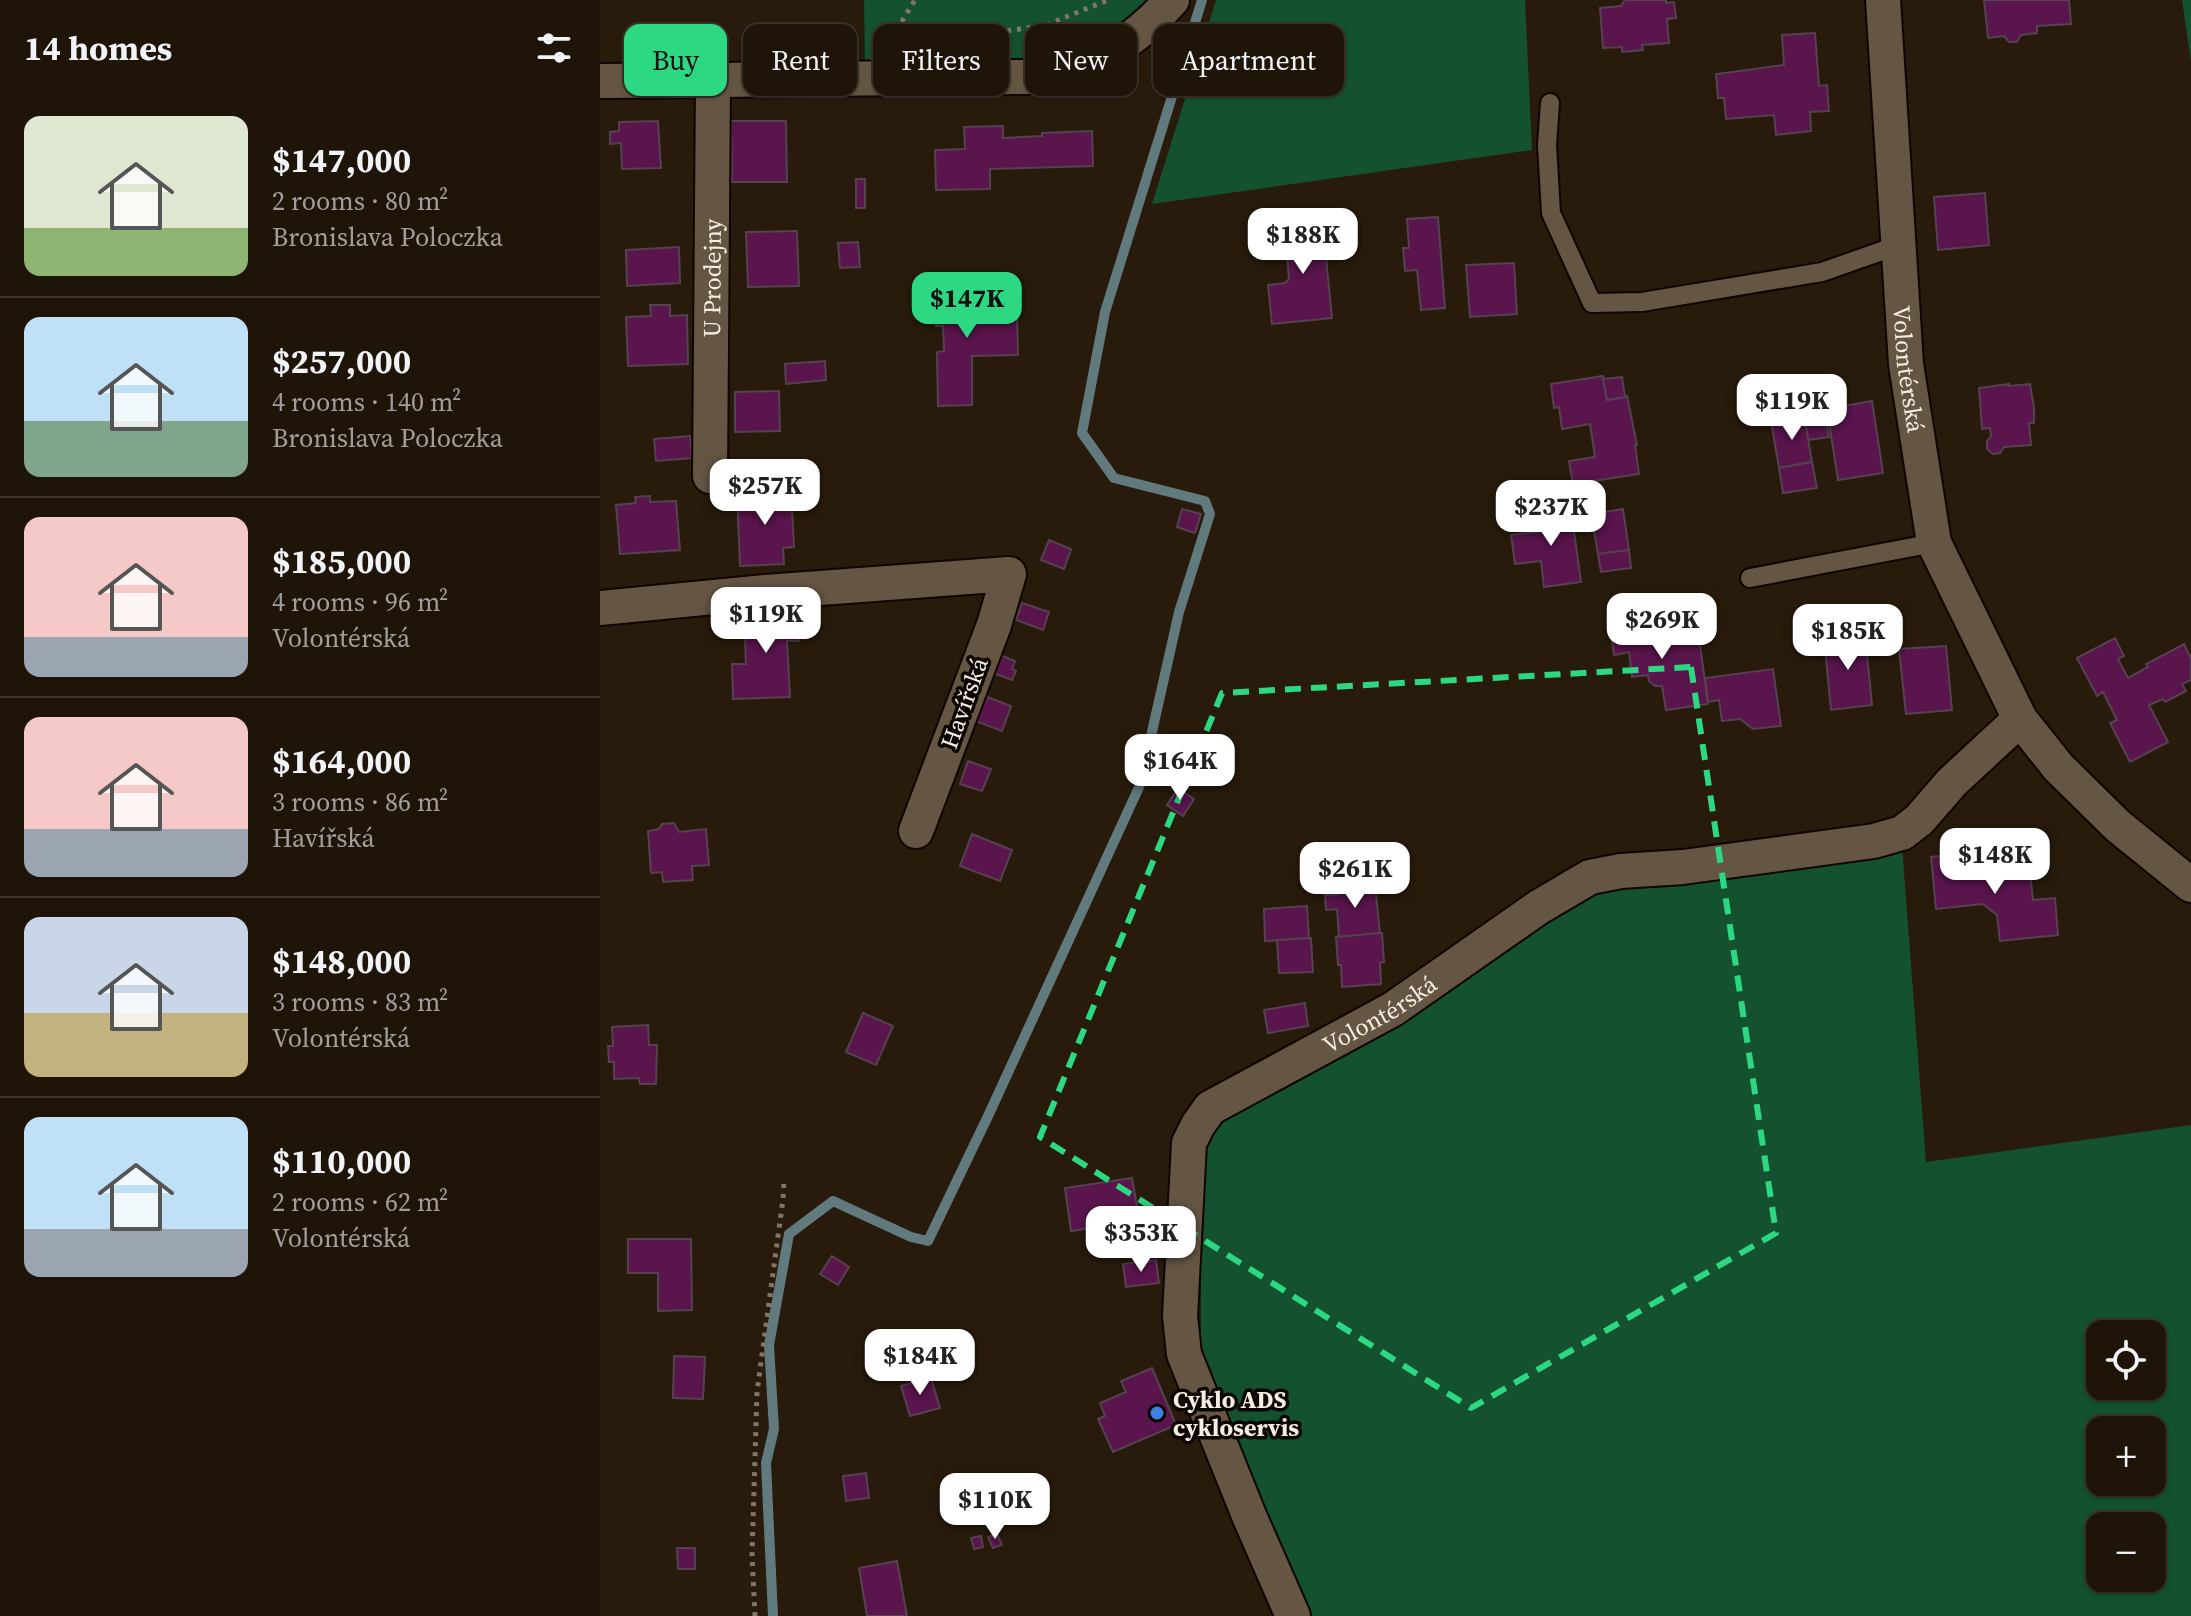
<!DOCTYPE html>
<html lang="en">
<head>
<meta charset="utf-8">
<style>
	body { margin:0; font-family:"Source Serif 4",serif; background:#261d12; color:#f1f3f6; height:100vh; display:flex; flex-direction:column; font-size:30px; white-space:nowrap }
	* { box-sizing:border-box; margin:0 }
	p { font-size:26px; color:#a19e9c }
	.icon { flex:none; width:44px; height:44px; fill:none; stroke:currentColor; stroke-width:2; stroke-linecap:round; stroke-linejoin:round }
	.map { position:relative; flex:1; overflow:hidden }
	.sheet { display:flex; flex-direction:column; background:#1e1408; width:600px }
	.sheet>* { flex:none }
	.top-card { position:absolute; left:24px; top:24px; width:760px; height:72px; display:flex; gap:16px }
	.tools { position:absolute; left:1486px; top:1320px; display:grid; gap:16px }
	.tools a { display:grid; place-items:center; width:80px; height:80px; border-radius:16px; background:#1e1408; box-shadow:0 2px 6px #0004,0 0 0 2px #3c3329; font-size:40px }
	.price { position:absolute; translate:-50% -68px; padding:0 18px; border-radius:16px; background:#fff; color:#222; font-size:26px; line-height:52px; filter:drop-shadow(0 2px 4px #0008) }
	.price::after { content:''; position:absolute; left:50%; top:48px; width:24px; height:18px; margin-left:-12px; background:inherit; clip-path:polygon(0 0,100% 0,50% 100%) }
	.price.on { background:#2dd883; color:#111 }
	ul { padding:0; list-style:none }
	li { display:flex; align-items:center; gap:24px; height:200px; padding:0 24px }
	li+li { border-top:2px solid #3c3329 }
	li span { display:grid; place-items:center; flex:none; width:224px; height:160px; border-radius:16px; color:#555 }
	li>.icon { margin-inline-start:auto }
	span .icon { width:96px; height:96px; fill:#fffc; stroke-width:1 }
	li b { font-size:34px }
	h2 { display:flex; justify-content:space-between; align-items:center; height:96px; padding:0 24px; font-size:34px }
	.chip { padding:0 28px; border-radius:16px; background:#1e1408; box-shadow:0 2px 6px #0004,0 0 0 2px #3c3329; font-size:28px; line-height:72px }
	.chip.on { background:#2dd883; color:#111 }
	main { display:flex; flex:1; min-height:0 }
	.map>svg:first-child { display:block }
</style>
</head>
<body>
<main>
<section class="sheet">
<h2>14 homes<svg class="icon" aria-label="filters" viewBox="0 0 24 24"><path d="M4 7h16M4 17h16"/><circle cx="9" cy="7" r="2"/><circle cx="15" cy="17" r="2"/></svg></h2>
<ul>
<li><span style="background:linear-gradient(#dfe7d0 70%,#8fb573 0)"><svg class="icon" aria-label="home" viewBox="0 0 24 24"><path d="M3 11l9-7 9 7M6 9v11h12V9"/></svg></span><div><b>$147,000</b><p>2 rooms · 80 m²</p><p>Bronislava Poloczka</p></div></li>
<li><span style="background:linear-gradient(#bfe0f5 65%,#7fa58c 0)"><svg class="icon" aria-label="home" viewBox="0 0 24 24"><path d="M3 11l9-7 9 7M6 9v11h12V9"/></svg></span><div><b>$257,000</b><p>4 rooms · 140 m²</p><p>Bronislava Poloczka</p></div></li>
<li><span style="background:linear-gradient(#f6c9c9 75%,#9aa5b1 0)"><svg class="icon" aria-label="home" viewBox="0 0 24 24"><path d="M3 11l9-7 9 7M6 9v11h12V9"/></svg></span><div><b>$185,000</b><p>4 rooms · 96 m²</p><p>Volontérská</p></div></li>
<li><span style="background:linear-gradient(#f6c9c9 70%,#9aa5b1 0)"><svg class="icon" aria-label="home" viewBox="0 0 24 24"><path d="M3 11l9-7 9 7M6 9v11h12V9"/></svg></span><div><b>$164,000</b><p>3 rooms · 86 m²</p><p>Havířská</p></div></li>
<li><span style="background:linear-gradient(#c9d6e8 60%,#c2b280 0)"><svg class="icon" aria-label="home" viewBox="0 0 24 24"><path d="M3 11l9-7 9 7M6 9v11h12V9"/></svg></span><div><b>$148,000</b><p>3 rooms · 83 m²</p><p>Volontérská</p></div></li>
<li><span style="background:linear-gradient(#bfe0f5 70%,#9aa5b1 0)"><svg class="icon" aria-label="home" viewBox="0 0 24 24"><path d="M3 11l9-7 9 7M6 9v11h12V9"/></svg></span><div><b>$110,000</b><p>2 rooms · 62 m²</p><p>Volontérská</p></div></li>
</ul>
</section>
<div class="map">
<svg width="1591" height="1616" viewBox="0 0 1591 1616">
	<rect width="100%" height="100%" fill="#281b0b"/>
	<!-- green -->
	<g fill="#14512e" fill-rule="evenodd">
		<polygon points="264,0 552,0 500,39 432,65 305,66 265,60"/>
		<polygon points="616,0 925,0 932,150 552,204"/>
		<polygon points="1582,0 1591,0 1591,61"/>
		<path d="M1302,846L1326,1162L1591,1125V1616H697L601,1357V1264L594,1193L608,1137L628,1116L1001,886ZM1500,1334H1552V1386H1500ZM1500,1430H1552V1482H1500ZM1500,1526H1552V1578H1500Z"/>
	</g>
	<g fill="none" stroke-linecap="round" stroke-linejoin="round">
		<!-- stream -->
		<polyline stroke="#617a7e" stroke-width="10" points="173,1616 166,1463 174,1429 169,1345 189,1234 233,1201 311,1237 328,1241 389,1114 540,785 579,612 610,514 605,501 514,478 482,433 505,312 602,0"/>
	</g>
	<!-- building -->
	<g fill="#5a154d" stroke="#554250" stroke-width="2">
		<polygon points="1025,0 1066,0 1066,3 1074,2 1076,18 1067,19 1069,43 1042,45 1043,50 1022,52 1022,47 1003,48 1000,8 1021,6"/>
		<polygon points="1384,0 1469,0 1471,24 1437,26 1437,33 1421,35 1417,42 1409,42 1404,36 1388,38"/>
		<polygon points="1215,33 1219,86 1227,85 1229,111 1210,112 1211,131 1176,135 1174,115 1126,119 1124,98 1118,98 1116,74 1184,65 1182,35"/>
		<polygon points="58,121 61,168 22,169 21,143 10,144 10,132 19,131 19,122"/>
		<polygon points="131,121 186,121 187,182 132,182"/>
		<polygon points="403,126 403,138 442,136 442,133 492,131 493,166 390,169 390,189 336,190 335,150 365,149 364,127"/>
		<rect x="256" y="179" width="9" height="29"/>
		<polygon points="1385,193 1389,245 1338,250 1334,197"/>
		<polygon points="722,217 732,318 672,324 668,285 685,283 689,279 684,221"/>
		<polygon points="838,217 845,308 821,310 817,270 805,271 803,248 809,248 807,219"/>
		<polygon points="197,231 199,286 148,287 146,232"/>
		<polygon points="258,242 260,267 240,268 238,243"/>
		<polygon points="79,247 80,283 27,286 26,250"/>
		<polygon points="914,263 917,314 870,317 866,265"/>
		<polygon points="373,282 373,314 417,313 418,355 372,356 372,405 338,406 337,352 344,351 343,326 336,326 335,283"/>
		<polygon points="50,305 70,305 70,316 87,315 88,364 28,366 26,317 51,316"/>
		<polygon points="225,361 226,380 186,384 185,364"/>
		<polygon points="1003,376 1007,400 1027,396 1037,445 1035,445 1039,474 973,484 969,461 995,457 990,424 962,429 959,407 954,408 951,384"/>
		<polygon points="1022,377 1025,397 1007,400 1003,379"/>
		<polygon points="1409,384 1409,386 1430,384 1434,408 1434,423 1429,423 1431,445 1404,447 1400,453 1393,454 1387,449 1387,441 1391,436 1390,428 1382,429 1379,388"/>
		<polygon points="179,391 180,431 135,432 135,392"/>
		<polygon points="1272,401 1283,473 1238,480 1227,409"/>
		<polygon points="1224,412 1229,437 1208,440 1204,415"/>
		<polygon points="1204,415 1212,462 1179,468 1171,421"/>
		<polygon points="90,436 92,458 56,461 54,439"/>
		<polygon points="1212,462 1217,488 1183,493 1179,468"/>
		<polygon points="191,490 194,547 183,548 184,564 140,566 137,493"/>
		<polygon points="50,496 50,502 76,501 80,550 20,554 16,505 36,503 35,497"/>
		<polygon points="582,509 601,514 595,533 577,527"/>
		<polygon points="1023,509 1029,550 998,554 991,514"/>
		<polygon points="971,510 981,582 944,587 941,561 915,564 911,535 937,532 934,515"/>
		<polygon points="449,540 471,549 464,569 441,560"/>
		<polygon points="1029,550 1031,568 1001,572 998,554"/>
		<polygon points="422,603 449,612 443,630 416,620"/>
		<polygon points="197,609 199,641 187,641 190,697 133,699 132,664 146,664 144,612"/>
		<polygon points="1050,614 1054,643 1099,637 1108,704 1066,710 1062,686 1055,686 1049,681 1048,675 1032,677 1029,652 1014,655 1009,620"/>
		<polygon points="1265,634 1272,705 1231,710 1224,638"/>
		<polygon points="1515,638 1524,656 1518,659 1528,678 1548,667 1546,664 1584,644 1591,658 1591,680 1582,684 1586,691 1565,702 1563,699 1549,705 1568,742 1530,762 1510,723 1517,720 1503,692 1497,696 1477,658"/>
		<polygon points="1346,646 1352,710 1306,714 1299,649"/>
		<polygon points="400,655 415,661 412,669 416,671 412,680 393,673"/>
		<polygon points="1173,669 1181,726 1153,729 1140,719 1122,721 1119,700 1108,702 1105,678"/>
		<polygon points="382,695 411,706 402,731 373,720"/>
		<polygon points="368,761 391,769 382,791 360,784"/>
		<polygon points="578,788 594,799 583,816 567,805"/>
		<polygon points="74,823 79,832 106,829 109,865 92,866 93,880 63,882 62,872 51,873 48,831 59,829 62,824"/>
		<polygon points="372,834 412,850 400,881 360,866"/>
		<polygon points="1367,853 1369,868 1410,864 1414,867 1420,867 1427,872 1427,878 1431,881 1433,900 1455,898 1458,935 1400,941 1397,915 1383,904 1336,909 1331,857"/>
		<polygon points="775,885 780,933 739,937 737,909 726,910 725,895 738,895 738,887"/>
		<polygon points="707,906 709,939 665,941 664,909"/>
		<polygon points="782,933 784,962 780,963 781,984 742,987 741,965 738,965 736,937"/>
		<polygon points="711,938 713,972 679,973 677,940"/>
		<polygon points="705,1003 708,1026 668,1033 664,1010"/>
		<polygon points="263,1013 293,1026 276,1065 246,1052"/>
		<polygon points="48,1025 49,1045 57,1045 56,1084 40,1084 39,1078 14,1079 14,1062 9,1062 8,1046 13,1046 12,1027"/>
		<polygon points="532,1178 537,1207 530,1208 531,1212 516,1214 517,1224 471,1231 465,1188"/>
		<polygon points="28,1239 91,1239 92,1310 58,1311 58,1273 28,1273"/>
		<polygon points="232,1256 249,1267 238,1285 220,1274"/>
		<polygon points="556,1260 559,1283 526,1287 523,1264"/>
		<polygon points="74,1356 105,1357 103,1399 73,1398"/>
		<polygon points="552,1368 576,1425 513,1452 498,1419 505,1416 500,1403 526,1392 521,1381"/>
		<polygon points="331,1378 340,1408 310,1416 301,1386"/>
		<polygon points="266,1473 269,1498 246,1501 243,1476"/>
		<polygon points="393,1535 394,1537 398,1536 402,1545 393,1548 388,1537"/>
		<polygon points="381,1536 383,1547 374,1549 371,1538"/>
		<polygon points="77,1548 95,1548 95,1569 78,1569"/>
		<polygon points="297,1561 307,1616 267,1616 259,1568"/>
	</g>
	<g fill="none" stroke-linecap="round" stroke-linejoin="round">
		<defs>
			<g id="service">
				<polyline points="950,103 947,145 951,213 992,303 1042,302 1222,272 1299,245"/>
				<polyline points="1150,578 1334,543"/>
			</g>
			<g id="minor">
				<path id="s1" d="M1283,0L1306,364L1334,543L1420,719L1459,768L1518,826L1591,885"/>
				<path d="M0,81L427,77C442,74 460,72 476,67C513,55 546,29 572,0"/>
				<path id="s2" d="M110,476L113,80"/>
				<polyline points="0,608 166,592 409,574 394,625 316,831"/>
				<path id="s3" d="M693,1616L650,1518L584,1354L580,1316L589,1143L598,1125L610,1108L793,1009L939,907L990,877L1021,871L1083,867L1274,841L1302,833L1319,820L1352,782L1420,719"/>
			</g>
		</defs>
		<!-- service casing -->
		<use href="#service" stroke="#100500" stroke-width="22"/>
		<!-- minor casing -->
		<use href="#minor" stroke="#100500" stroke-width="38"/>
		<!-- path -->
		<g stroke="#817669" stroke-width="5" stroke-dasharray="4 6" stroke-linecap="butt">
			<polyline points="328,43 446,25 508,0"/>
			<polyline points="286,47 315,0"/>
			<polyline points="155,1616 152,1556 157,1392 183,1199 184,1181"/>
		</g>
		<!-- service -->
		<use href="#service" stroke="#655644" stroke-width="18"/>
		<!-- minor -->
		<use href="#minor" stroke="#655644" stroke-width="34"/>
	</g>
	<!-- marked area -->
	<path fill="none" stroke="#2dd883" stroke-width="6" stroke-dasharray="16 10" stroke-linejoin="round" d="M1091,667L1176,1233L871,1408L440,1137L622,693Z"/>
	<!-- markers -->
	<circle fill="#3f7fe0" stroke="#0c0703" stroke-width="3" cx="557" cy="1413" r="8"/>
	<g text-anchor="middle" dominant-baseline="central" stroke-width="7" stroke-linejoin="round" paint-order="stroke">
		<!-- street labels -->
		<g font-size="24" fill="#f6ede3" stroke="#0c0703">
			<text stroke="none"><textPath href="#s2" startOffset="198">U Prodejny</textPath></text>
			<text stroke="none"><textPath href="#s1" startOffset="370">Volontérská</textPath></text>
			<text transform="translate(364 703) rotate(-70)">Havířská</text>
			<text stroke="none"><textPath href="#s3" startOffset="730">Volontérská</textPath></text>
		</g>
		<!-- poi labels -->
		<g font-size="24" font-weight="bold" fill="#f6ede3" stroke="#0c0703" text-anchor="start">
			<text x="573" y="1399">Cyklo ADS<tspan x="573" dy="28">cykloservis</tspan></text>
		</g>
	</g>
</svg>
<div class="tools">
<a><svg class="icon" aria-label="locate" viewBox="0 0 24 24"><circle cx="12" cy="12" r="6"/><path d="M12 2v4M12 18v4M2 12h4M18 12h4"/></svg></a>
<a>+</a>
<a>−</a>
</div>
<b class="price" style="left:703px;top:276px">$188K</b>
<b class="price on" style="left:367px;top:340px">$147K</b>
<b class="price" style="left:1192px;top:442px">$119K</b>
<b class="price" style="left:165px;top:527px">$257K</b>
<b class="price" style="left:951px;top:548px">$237K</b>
<b class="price" style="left:166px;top:655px">$119K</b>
<b class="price" style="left:1062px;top:661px">$269K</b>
<b class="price" style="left:1248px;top:672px">$185K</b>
<b class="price" style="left:580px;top:802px">$164K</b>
<b class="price" style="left:1395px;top:896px">$148K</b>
<b class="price" style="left:755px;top:910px">$261K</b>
<b class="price" style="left:541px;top:1274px">$353K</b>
<b class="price" style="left:320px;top:1397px">$184K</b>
<b class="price" style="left:395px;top:1541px">$110K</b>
<div class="top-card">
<a class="chip on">Buy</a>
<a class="chip">Rent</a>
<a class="chip">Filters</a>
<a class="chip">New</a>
<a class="chip">Apartment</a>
</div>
</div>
</main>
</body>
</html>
